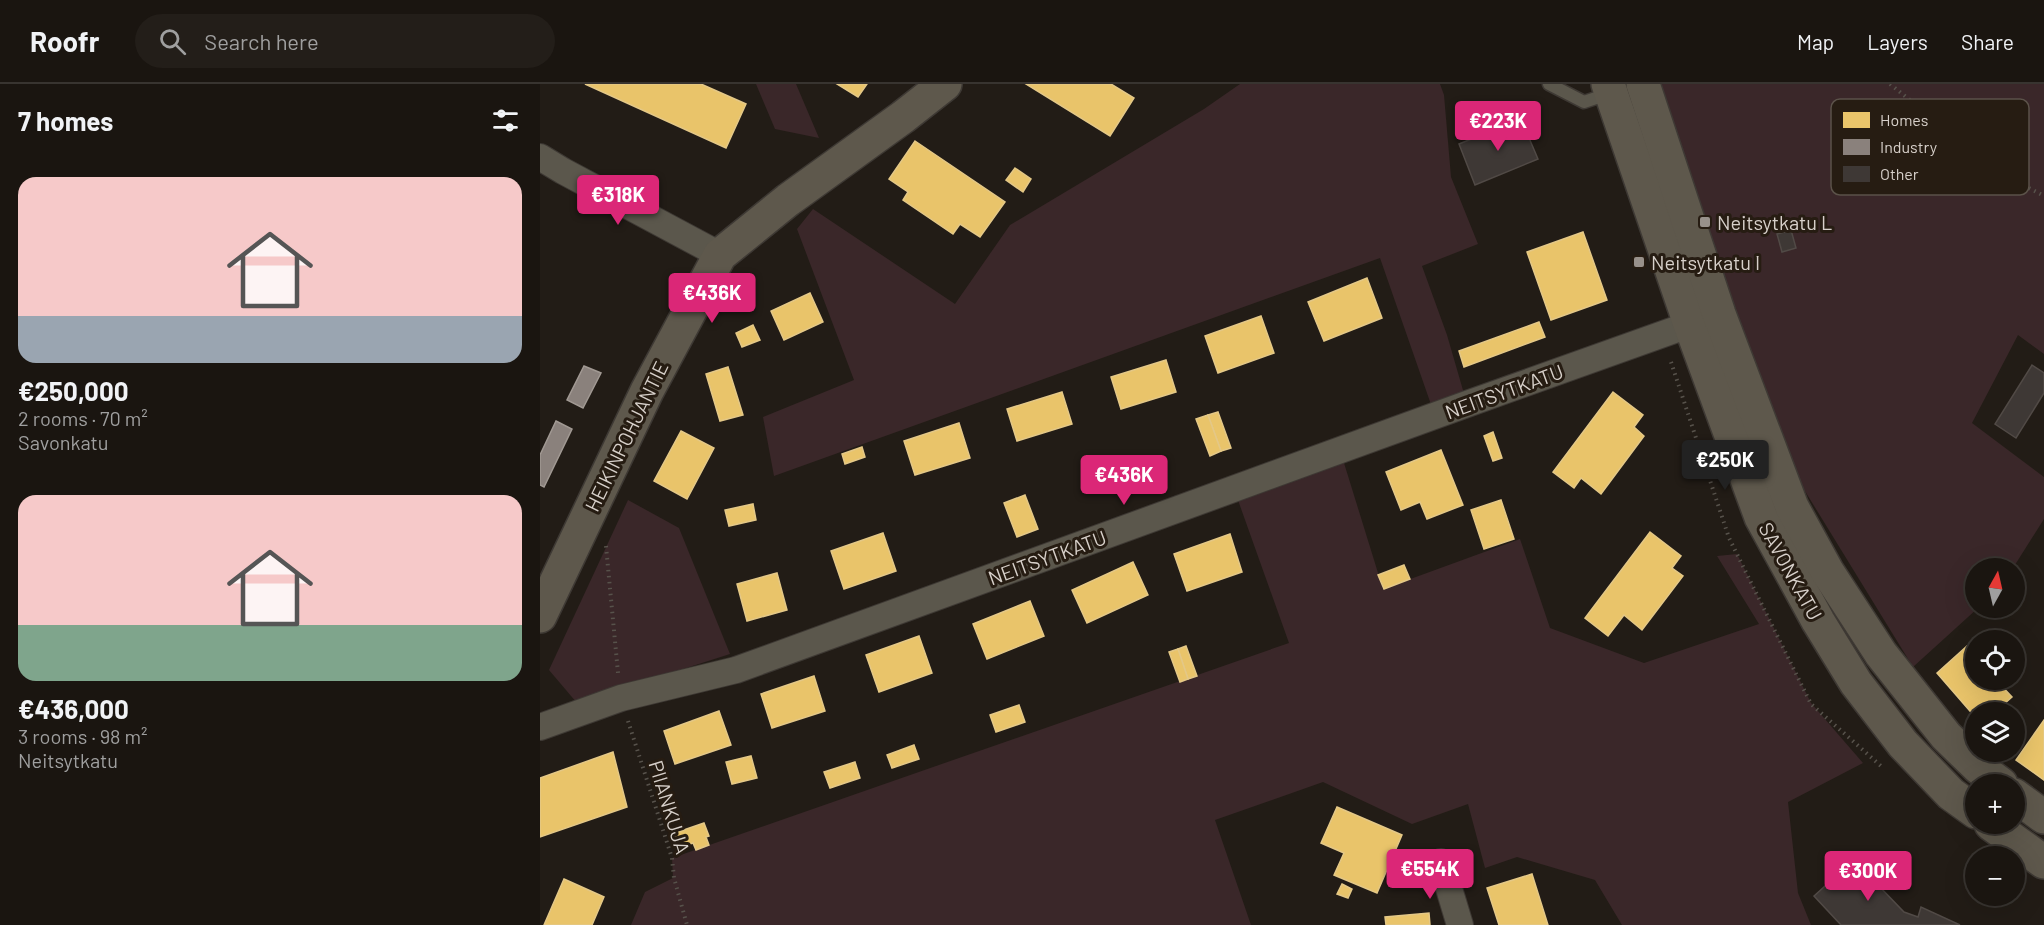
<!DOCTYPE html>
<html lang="en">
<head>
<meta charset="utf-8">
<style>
	body { margin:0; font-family:Barlow,sans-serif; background:#231e19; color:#f1f3f6; height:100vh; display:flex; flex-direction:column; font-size:22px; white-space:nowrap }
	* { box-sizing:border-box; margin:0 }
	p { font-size:20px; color:#9f9f9f }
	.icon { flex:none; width:33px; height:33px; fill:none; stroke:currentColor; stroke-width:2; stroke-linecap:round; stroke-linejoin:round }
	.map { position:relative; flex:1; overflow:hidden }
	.sheet { display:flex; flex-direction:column; background:#1a1510; width:540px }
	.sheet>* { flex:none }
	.needle { width:39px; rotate:8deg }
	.tools { position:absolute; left:1425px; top:474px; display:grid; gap:12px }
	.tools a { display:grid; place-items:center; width:60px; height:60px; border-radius:50%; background:#1a1510; box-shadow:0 6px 24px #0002,0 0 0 2px #383430; font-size:30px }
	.price { position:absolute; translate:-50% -51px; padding:0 14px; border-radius:6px; background:#db2777; color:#fff; font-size:20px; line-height:39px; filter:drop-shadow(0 2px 3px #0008) }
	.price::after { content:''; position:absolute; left:50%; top:36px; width:18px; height:14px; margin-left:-9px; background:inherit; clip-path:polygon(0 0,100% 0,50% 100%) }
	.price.on { background:#222; color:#fff }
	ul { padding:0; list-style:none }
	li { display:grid; align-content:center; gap:12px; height:318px; padding:0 18px }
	li span { display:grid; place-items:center; height:186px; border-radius:18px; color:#555 }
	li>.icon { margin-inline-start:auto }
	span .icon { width:108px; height:108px; fill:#fffc; stroke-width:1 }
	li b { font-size:26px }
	h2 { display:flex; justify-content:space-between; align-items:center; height:72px; padding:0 18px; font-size:26px }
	header { display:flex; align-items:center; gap:36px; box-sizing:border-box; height:84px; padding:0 30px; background:#1a1510; border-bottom:2px solid #383430 }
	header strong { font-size:28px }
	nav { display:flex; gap:33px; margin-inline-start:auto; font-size:21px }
	.search { width:420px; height:54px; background:#231e19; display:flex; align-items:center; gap:15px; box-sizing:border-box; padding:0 21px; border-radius:33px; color:#9f9f9f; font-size:22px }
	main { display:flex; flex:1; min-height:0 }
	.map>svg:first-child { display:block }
</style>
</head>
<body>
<header>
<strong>Roofr</strong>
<div class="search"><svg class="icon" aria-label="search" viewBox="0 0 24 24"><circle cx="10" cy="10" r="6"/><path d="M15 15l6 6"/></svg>Search here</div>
<nav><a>Map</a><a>Layers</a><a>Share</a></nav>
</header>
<main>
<section class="sheet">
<h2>7 homes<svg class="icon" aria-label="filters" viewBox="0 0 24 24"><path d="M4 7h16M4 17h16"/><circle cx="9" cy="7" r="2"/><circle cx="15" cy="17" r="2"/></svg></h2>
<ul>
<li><span style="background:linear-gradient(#f6c9c9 75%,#9aa5b1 0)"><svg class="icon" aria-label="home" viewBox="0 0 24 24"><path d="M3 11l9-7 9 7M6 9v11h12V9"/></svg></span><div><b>€250,000</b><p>2 rooms · 70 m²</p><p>Savonkatu</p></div></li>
<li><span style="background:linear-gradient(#f6c9c9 70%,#7fa58c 0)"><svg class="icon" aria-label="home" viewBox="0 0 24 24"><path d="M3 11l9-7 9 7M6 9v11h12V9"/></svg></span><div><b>€436,000</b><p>3 rooms · 98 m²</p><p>Neitsytkatu</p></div></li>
</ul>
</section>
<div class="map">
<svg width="1504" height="841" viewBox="0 0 1504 841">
	<rect width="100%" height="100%" fill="#221c16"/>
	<!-- green -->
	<g fill="#3a2729">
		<polygon points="216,0 256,0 279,54 235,45"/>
		<polygon points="700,0 900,0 904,11 911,93 938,160 882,182 907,251 927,320 895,332 840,174 234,392 223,333 314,296 257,145 273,125 415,220 470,141 664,25"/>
		<polygon points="1120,0 1504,0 1504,270 1478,251 1432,339 1504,393 1504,435 1473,484 1436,484 1436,524 1438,524 1373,583 1260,399 1211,277"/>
		<polygon points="800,366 843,505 980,455 1010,544 1104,579 1219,540 1177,472 1197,470 1271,619 1323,679 1248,718 1258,809 1271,841 1082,841 1055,796 977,773 945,784 928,720 872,740 783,698 675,736 711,841 91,841 105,808 133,794 132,774 749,559 694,405"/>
		<polygon points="88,416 139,444 190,570 37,619 9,586"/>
	</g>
	<!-- homes -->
	<g fill="#e9c46a" stroke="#e4c887" stroke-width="1.5">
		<polygon points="45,0 161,0 206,20 186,64"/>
		<polygon points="297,0 327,0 318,13"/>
		<polygon points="486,0 571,0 594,14 570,52"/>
		<polygon points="375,57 465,118 440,153 420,140 413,150 363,116 368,108 349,95"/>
		<polygon points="475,84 491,95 483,108 466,96"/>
		<polygon points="1043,148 1067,216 1011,236 987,168"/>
		<polygon points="827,194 842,234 784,257 768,218"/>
		<polygon points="270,209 283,238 244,256 231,227"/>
		<polygon points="721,232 734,269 678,289 665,252"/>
		<polygon points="999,238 1005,253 924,283 919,267"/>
		<polygon points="213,241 220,256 202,263 196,249"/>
		<polygon points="626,276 636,308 581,325 571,293"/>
		<polygon points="188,283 203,331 180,337 166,290"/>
		<polygon points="522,308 532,340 477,357 467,325"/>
		<polygon points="1073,308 1103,331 1094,343 1104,352 1061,410 1041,394 1034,404 1013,388"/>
		<polygon points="678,328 691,364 681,367 668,331"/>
		<polygon points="668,331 681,367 670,372 656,335"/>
		<polygon points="419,339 430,374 375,391 364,357"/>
		<polygon points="141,347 174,364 147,415 114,397"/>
		<polygon points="953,348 962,374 953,377 944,352"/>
		<polygon points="322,363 325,373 305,380 302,370"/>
		<polygon points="901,366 923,421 887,435 880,418 861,426 846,388"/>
		<polygon points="485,411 498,445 477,453 464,419"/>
		<polygon points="961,416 974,455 944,465 931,426"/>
		<polygon points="213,420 216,436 189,442 185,426"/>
		<polygon points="1110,448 1141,472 1132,484 1143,492 1102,546 1084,531 1068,552 1045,534"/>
		<polygon points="343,449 356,487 304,505 291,467"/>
		<polygon points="690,450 702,488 647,507 634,470"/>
		<polygon points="593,478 608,511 547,539 532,506"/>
		<polygon points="864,481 870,495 844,505 838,491"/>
		<polygon points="237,489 247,526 207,537 197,500"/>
		<polygon points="490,517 504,552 447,575 433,540"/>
		<polygon points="379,552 392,589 339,608 326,571"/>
		<polygon points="646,562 657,592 648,595 638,565"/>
		<polygon points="1427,562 1436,571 1436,596 1456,596 1472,613 1455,628 1436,628 1436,634 1397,589"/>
		<polygon points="638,565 648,595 640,598 629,568"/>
		<polygon points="274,592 285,627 232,644 221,610"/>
		<polygon points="479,621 485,638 456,648 450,631"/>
		<polygon points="179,627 191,661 135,680 124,647"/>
		<polygon points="1504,636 1504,696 1476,676"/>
		<polygon points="374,661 379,675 352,684 347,671"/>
		<polygon points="73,668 87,723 0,753 0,694"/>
		<polygon points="211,672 217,694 192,700 186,678"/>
		<polygon points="315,678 320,694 290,704 284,688"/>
		<polygon points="797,723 862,751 837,809 794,791 804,769 781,759"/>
		<polygon points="164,739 169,752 166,753 169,761 156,766 153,759 137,764 132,750"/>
		<polygon points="992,790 1008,841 959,841 947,804"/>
		<polygon points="24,795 64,813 52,841 4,841"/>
		<polygon points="802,800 812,805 808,814 797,810"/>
		<polygon points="889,829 890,841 846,841 845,833"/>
	</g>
	<!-- industry -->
	<g fill="#8a817c" stroke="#a19993" stroke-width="1.5">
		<polygon points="44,282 61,289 43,324 27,316"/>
		<polygon points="16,337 32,345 4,403 0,401 0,371"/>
	</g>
	<!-- building -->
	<g fill="#3e3835" stroke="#514a46" stroke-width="1.5">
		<polygon points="981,35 998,75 935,101 919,60"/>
		<polygon points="1251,146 1256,164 1242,168 1237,150"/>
		<polygon points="1492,281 1504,289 1504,309 1476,354 1455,340"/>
		<polygon points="1316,774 1337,800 1364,828 1378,833 1381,823 1420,841 1301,841 1274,812"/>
	</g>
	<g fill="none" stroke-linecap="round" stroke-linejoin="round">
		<defs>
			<polyline id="lane" points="1009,0 1044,18 1071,9"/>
			<g id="street">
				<polyline points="0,73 23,87 180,171"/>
				<polyline points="0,643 81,614 196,586 927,320 1168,234"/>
				<polyline points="901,778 920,841"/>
			</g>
			<g id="secondary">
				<polyline points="1068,0 1150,240 1221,433 1278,537 1316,599 1363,660 1411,710 1436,728"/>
				<polyline points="1103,0 1179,230 1252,423 1287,487 1341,570 1406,652 1438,683 1461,700"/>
				<polyline points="0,532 107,307 180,171 248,116 363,33 405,0"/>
				<polyline points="1474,711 1504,733"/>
				<polyline points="1451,740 1504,778"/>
			</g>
		</defs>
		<!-- lane casing -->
		<use href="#lane" stroke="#3e3934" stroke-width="15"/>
		<!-- street casing -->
		<use href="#street" stroke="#3e3934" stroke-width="28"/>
		<!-- secondary casing -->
		<use href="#secondary" stroke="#3e3934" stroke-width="36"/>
		<!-- path -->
		<g stroke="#57524b" stroke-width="4" stroke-dasharray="1.5 4.5" stroke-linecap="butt">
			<polyline points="1350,0 1459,88 1504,112"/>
			<polyline points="1131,278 1189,454 1271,620 1341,682"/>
			<polyline points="66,462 78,589"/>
			<polyline points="88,637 132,774 134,794 147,841"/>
		</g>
		<!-- lane -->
		<use href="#lane" stroke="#5b574c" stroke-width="12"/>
		<!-- street -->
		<use href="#street" stroke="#5b574c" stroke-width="26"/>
		<!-- secondary -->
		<use href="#secondary" stroke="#5e584c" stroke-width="33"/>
	</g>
	<!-- markers -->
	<g fill="#98918b" stroke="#261c12" stroke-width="2">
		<rect x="1159" y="132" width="12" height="12" rx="3"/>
		<rect x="1093" y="172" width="12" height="12" rx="3"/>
	</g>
	<g text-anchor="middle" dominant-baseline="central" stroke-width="6" stroke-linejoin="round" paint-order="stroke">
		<!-- poi labels -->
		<g font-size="20" fill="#d7d0ca" stroke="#261c12" text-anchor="start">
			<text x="1177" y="138">Neitsytkatu L</text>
			<text x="1111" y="178">Neitsytkatu I</text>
		</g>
		<!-- street labels -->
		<g font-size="20" fill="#d7d0ca" stroke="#261c12">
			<text transform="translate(964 307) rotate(-20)">NEITSYTKATU</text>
			<text transform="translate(86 352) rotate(-64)">HEIKINPOHJANTIE</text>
			<text transform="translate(507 473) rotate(-20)">NEITSYTKATU</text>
			<text transform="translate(1251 487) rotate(61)">SAVONKATU</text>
			<text transform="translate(130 723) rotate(73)">PIIANKUJA</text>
		</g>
	</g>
	<!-- legend -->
	<rect x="1291" y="15" width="198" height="96" rx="9" fill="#261c12" stroke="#5b5249" stroke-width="1.5"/>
	<rect x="1303" y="28" width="27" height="16" fill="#e9c46a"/>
	<rect x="1303" y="55" width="27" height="16" fill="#8a817c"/>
	<rect x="1303" y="82" width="27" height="16" fill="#3e3835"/>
	<g font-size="16" fill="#d7d0ca">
		<text x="1340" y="42">Homes</text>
		<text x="1340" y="69">Industry</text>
		<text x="1340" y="96">Other</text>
	</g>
</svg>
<div class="tools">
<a><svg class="needle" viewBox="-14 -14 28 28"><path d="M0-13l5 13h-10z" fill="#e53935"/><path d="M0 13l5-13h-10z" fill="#9f9f9f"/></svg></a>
<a><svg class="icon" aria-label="locate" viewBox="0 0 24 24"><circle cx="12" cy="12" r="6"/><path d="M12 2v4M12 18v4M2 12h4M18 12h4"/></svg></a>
<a><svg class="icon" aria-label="layers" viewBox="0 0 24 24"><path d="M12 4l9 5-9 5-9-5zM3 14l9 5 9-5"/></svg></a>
<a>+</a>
<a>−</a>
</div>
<b class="price" style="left:958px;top:68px">€223K</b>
<b class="price" style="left:78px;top:142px">€318K</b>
<b class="price" style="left:172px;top:240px">€436K</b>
<b class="price on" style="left:1185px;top:407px">€250K</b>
<b class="price" style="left:584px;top:422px">€436K</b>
<b class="price" style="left:890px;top:816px">€554K</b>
<b class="price" style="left:1328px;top:818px">€300K</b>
</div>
</main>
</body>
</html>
